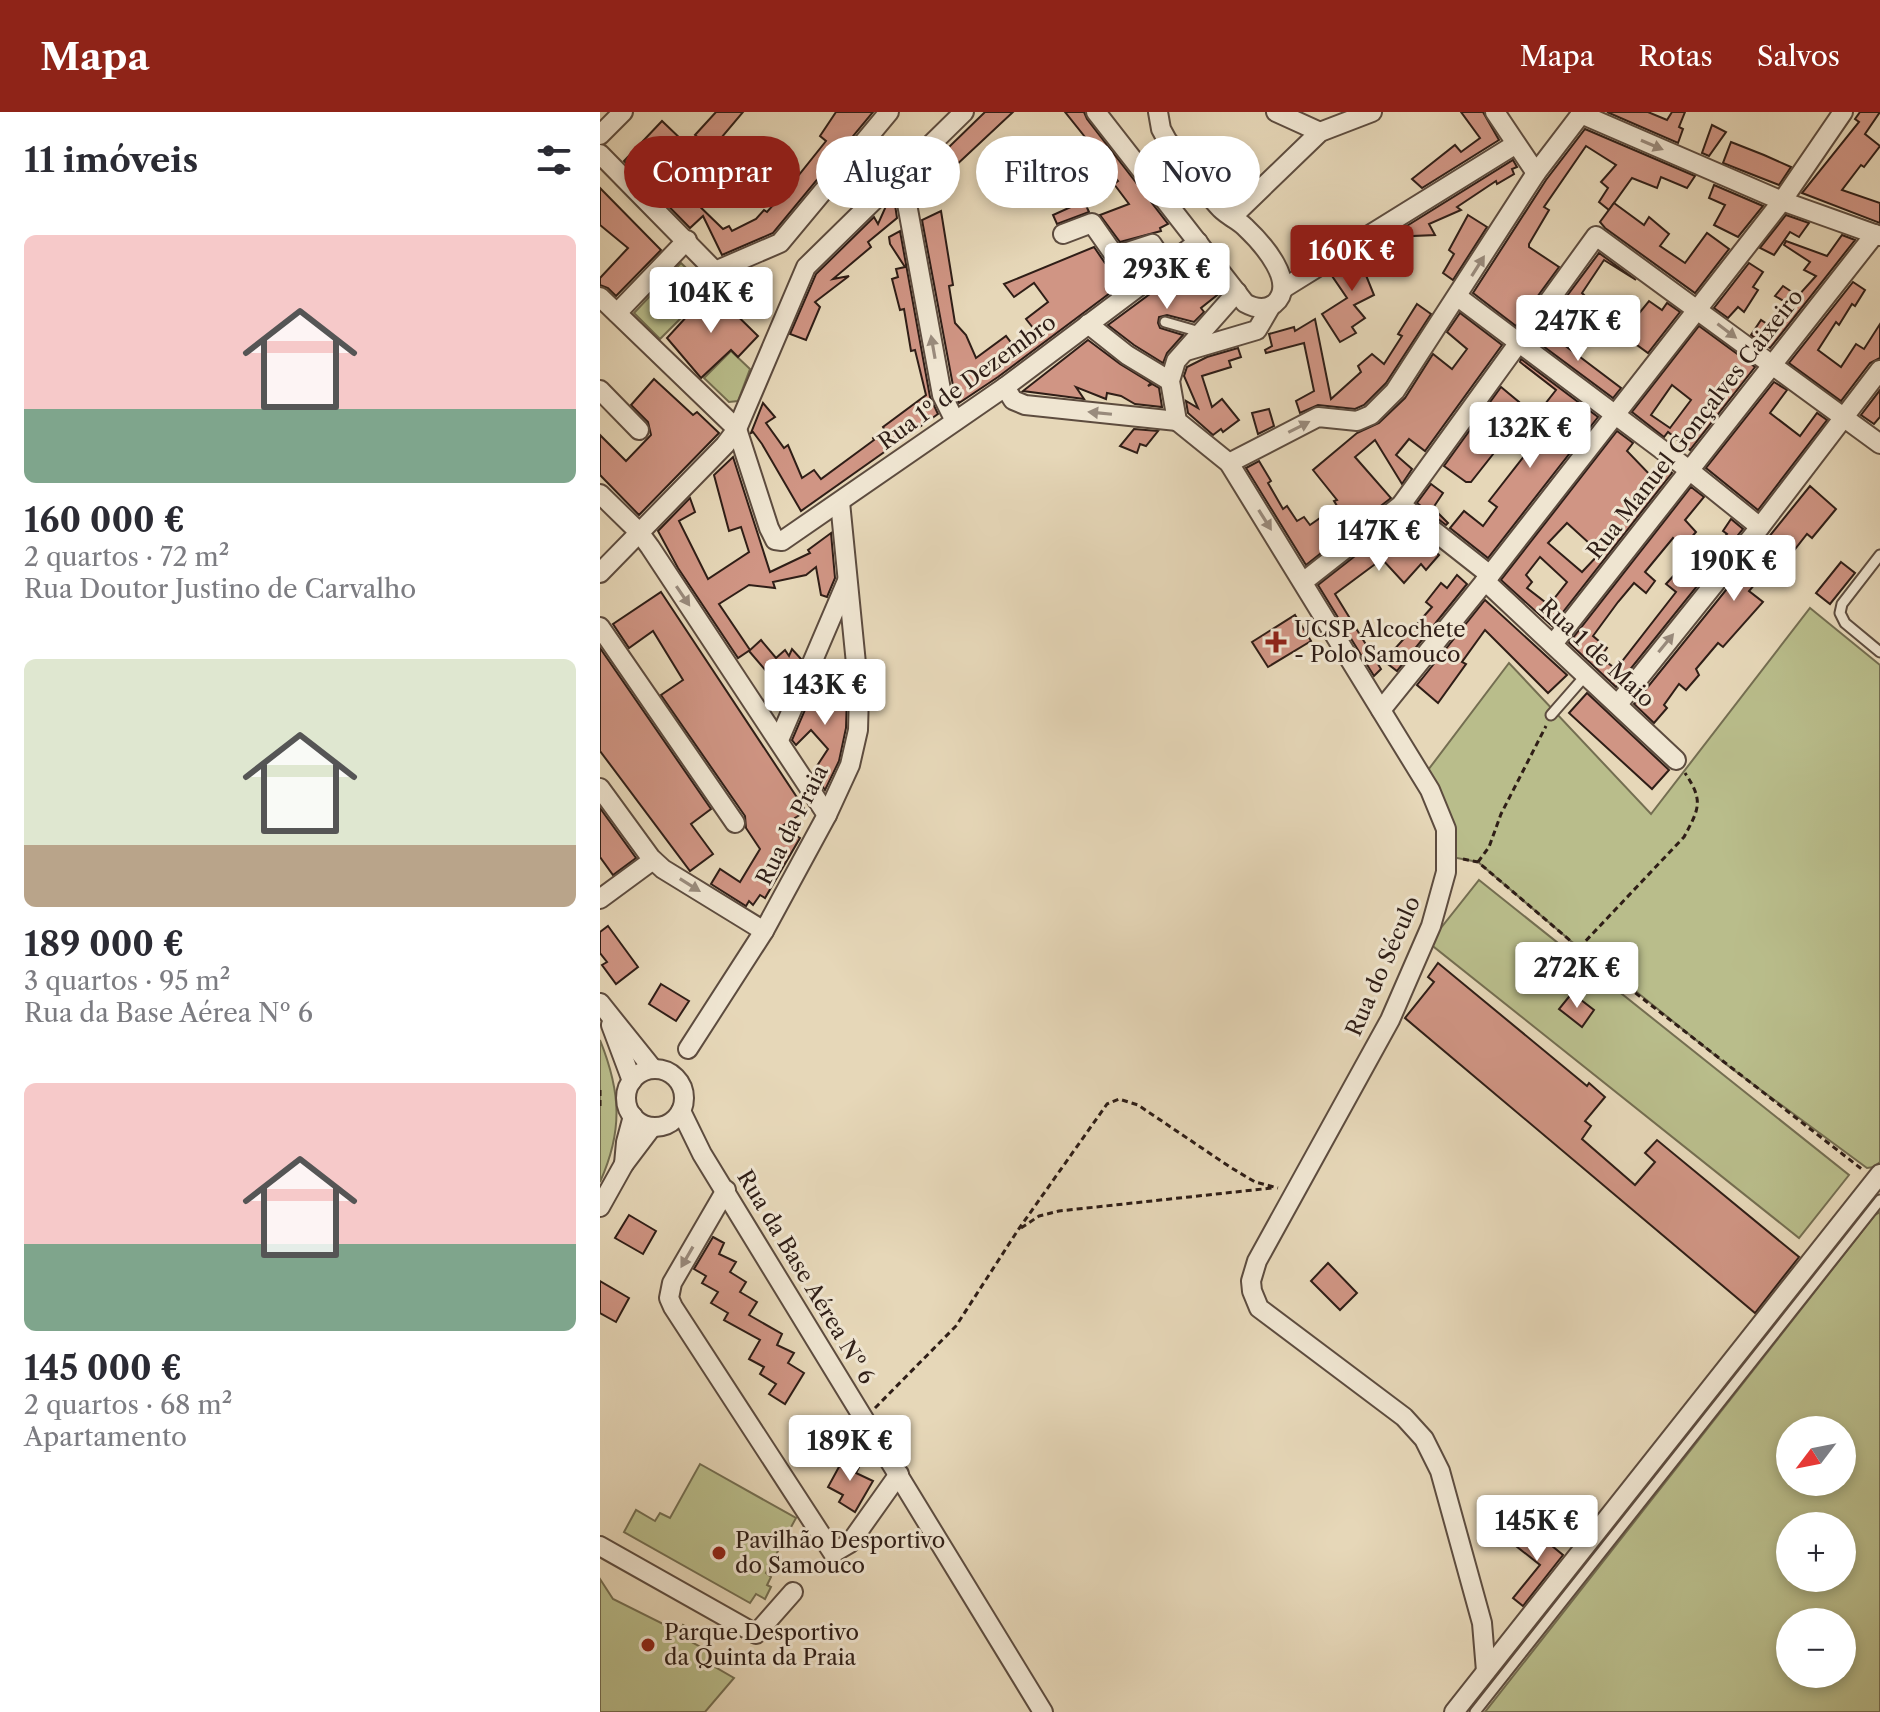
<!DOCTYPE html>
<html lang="pt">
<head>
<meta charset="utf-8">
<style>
	body { margin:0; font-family:"Libre Caslon Text",serif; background:#f2f2f3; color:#2b2b33; height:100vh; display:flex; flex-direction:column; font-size:30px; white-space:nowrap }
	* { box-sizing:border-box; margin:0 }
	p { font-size:26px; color:#7c7c81 }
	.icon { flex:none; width:44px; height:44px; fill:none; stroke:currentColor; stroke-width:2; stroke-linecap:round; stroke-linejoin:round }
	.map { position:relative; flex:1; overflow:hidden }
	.panel { display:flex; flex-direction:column; background:#fff; width:600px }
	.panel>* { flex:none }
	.guide { position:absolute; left:24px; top:24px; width:760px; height:72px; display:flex; gap:16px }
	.needle { width:52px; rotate:238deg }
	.tools { position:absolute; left:1176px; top:1304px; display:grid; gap:16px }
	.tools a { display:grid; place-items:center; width:80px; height:80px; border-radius:50%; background:#fff; box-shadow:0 4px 12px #0003; font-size:40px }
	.price { position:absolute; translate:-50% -68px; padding:0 18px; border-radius:8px; background:#fff; color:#222; font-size:26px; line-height:52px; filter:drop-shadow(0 2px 4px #0008) }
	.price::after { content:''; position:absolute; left:50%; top:48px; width:24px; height:18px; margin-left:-12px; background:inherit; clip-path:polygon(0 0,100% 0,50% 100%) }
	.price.current { background:#8f2418; color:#fff }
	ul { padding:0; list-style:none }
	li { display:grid; align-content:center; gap:16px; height:424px; padding:0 24px }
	li span { display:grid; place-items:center; height:248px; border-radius:12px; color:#555 }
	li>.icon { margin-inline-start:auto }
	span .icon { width:144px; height:144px; fill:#fffc; stroke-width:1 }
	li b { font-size:34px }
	h2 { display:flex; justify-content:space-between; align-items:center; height:96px; padding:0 24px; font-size:34px }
	.pill { padding:0 28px; border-radius:36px; background:#fff; box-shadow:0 4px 12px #0003; font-size:28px; line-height:72px }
	.pill.current { background:#8f2418; color:#fff }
	header { display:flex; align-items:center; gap:48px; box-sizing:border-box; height:112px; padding:0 40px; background:#8f2418; color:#fff }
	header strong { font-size:38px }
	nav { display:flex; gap:44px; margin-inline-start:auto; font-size:28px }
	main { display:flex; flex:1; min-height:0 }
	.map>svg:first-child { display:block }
</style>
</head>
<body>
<header>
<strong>Mapa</strong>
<nav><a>Mapa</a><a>Rotas</a><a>Salvos</a></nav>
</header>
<main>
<section class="panel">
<h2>11 imóveis<svg class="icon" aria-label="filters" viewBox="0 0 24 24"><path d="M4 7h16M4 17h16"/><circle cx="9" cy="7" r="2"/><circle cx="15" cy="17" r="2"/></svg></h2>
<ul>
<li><span style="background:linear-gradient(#f6c9c9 70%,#7fa58c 0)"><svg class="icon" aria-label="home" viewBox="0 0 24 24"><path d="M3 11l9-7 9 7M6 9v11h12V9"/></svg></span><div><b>160 000 €</b><p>2 quartos · 72 m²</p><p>Rua Doutor Justino de Carvalho</p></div></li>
<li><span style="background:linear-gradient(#dfe7d0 75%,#b9a48a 0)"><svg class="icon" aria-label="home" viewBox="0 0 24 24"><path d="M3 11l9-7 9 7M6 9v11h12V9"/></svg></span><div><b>189 000 €</b><p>3 quartos · 95 m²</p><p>Rua da Base Aérea Nº 6</p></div></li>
<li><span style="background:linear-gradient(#f6c9c9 65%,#7fa58c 0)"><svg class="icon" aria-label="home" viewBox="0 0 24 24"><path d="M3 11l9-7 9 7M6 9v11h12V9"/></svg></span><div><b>145 000 €</b><p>2 quartos · 68 m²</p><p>Apartamento</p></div></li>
</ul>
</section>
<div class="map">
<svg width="1280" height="1600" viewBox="0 0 1280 1600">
	<rect width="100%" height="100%" fill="#e6d7b8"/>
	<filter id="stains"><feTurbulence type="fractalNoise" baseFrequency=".0025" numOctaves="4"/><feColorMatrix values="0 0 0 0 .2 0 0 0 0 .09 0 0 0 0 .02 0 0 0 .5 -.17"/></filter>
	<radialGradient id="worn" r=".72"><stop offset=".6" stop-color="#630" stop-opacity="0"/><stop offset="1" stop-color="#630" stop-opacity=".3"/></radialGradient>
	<!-- green -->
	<g fill="#b9bd8b" stroke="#746e51" stroke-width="2" fill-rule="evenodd">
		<polygon points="81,151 109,178 60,227 34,201"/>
		<polygon points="131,239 150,257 138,289 129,290 104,266"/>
		<polygon points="1210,496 1280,553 1280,1050 1274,1055 1267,1056 1127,953 991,843 979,836 878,750 846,744 822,666 909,551 1051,702"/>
		<polygon points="879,768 1249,1063 1199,1126 829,831"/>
		<path d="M0,928C21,980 23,1019 0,1070Z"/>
		<path d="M1280,1100V1600H885L1275,1103ZM1190,1318H1242V1370H1190ZM1190,1414H1242V1466H1190ZM1190,1510H1242V1562H1190Z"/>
		<polygon points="100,1352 196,1406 166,1461 171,1465 167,1473 171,1475 165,1487 156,1482 150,1491 24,1420 36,1398 55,1409 60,1401 70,1406"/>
		<polygon points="0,1467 13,1487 79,1520 83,1513 93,1519 88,1528 106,1538 110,1552 134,1566 105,1600 0,1600"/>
	</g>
	<!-- building -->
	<g fill="#d09584" stroke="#2f1e17" stroke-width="2" fill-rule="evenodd">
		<polygon points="116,0 143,0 121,26 165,60 155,72 95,23"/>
		<polygon points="236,0 273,0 173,121 122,143 103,104 90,116 24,49 62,9 84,30 60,56 123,117 129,114 132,119 156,107 164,98 167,100 190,74 226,29 220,24"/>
		<polygon points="385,0 413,0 352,57 354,59 319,89 315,68"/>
		<polygon points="465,0 484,0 487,7 568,112 560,116 561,119 520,130 500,103 529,92 514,72 518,69 498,43 463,61 455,50 469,43 467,40 489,30"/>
		<polygon points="861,0 883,0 899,28 822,76 812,67 855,33 861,40 880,26"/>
		<polygon points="1007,0 1048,0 1067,8 1072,0 1085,0 1079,15 1083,17 1078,31"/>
		<polygon points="1260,0 1280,0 1265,22 1280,34 1264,55 1261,53 1242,78 1280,91 1280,111 1202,81 1259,10 1255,7"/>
		<polygon points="1112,13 1126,20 1109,44 1102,41"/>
		<polygon points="985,17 1095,64 1087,76 1061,65 1057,76 1032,66 1009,98 999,90 1008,76 1001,70 1016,53 986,34 944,95 949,98 929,132 929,135 959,155 916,214 873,181 946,68"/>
		<polygon points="1131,30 1164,43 1191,55 1179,73 1156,64 1123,51"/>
		<polygon points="913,48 917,55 912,57 914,62 897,72 896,69 857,95 861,98 829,112 835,123 789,125"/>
		<polygon points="1114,73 1163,94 1138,125 1114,113 1125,93 1109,86"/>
		<polygon points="0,76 61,138 16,184 8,176 0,173 0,166 28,136 0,113"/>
		<polygon points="294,86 297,106 268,130 271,135 233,167 249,164 215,190 220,195 206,228 190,222 216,162 274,105 278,112 286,94"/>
		<polygon points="484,89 489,100 457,112 453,103"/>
		<polygon points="1014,91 1044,113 1049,105 1069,122 1060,134 1085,151 1107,121 1129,137 1095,181 1005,116 1000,110"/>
		<polygon points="341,99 353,173 349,174 355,211 366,223 376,246 406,224 416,237 437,221 426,207 448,190 434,171 414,185 404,172 494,135 505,151 512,156 547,146 550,151 398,265 359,291 354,279 322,108"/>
		<polygon points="868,103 887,115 853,168 843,161 854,142 849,138"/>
		<polygon points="1186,103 1209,111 1199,125 1190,120 1174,143 1160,136"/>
		<polygon points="300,119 330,285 338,302 201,399 162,332 153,320 151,321 163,291 175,305 166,311 184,336 188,333 202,366 214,358 221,367 274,328 273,326 285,318 283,315 326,283 315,238 311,239 304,197 300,198 292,167 298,165 296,157 305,155 290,132 289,125"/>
		<polygon points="1242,123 1255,128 1170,236 1151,223 1161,208 1167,212 1187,191 1175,184 1183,174 1198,184 1216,164 1204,158 1210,150 1184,133 1186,129 1227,144"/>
		<polygon points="785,127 790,138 761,151 774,183 754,193 765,206 752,215 756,221 740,230 722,202 747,186 730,161"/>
		<polygon points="999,141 1036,168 1004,148 982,181 987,186 977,204 961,192"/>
		<polygon points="596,148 621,180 601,196 604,200 594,210 567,203 559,205 558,211 560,216 583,223 567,241 563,251 534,233 508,213"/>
		<polygon points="1149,151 1163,160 1153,175 1158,178 1144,200 1138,195 1128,206 1114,196"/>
		<polygon points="1253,170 1265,178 1255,194 1252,192 1239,213 1236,210 1218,238 1241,255 1256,232 1264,237 1280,212 1280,246 1270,251 1241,289 1189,251"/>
		<polygon points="111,178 158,224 138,245 131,238 101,266 67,226"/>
		<polygon points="1049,189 1062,198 1067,191 1080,200 1048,241 1022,222"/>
		<polygon points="817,192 831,202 786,271 764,293 755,297 718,293 700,301 696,289 714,279 704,231 666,241 665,238 672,234 669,222 694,215 695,219 715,207 731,287 761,260 758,254 772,242 784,252 802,224 798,222"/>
		<polygon points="860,201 902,233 825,339 809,327 796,343 812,357 802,372 775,328 755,345 791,386 760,410 750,397 742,402 734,389 737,388 713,358 757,321 779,311 805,286 833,242 852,257 867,237 847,220"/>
		<path d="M1099,214L1155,255L1090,338L1068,320L1064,325L1032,300ZM1072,273L1091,288L1070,316L1051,303Z"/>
		<polygon points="943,217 1021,276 1013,286 935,228"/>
		<polygon points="488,228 520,252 551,271 548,274 552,272 559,276 562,295 535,292 521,284 507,281 506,287 476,275 484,287 423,279"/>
		<polygon points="638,236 641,245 629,249 631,255 602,264 612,295 622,287 639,308 623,320 621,317 613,323 588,301 586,289 598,296 584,264 587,255 607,245"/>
		<polygon points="921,247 998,305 888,446 850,416 864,399 883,414 897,395 889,389 949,312 938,301 956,278 920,250"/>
		<polygon points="54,267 93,303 97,300 119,321 39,403 0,363 0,323 26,349 51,323 48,310 31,293"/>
		<polygon points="1174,270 1187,278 1170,301 1200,324 1217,301 1227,308 1158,398 1106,356"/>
		<polygon points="901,275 919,290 896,320 905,327 871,370 866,370 844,354"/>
		<polygon points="1280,278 1280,305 1274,312 1261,303"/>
		<polygon points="669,297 674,314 658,322 652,301"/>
		<polygon points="534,317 558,319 546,334 540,332 537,341 520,334"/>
		<path d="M1017,319L1033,331L1027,339L1052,365L1062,353L1072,361L952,514L901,468ZM967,411L1000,441L982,460L948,431ZM940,445L967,470L949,493L927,476L932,470L926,463Z"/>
		<polygon points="133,345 170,460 210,441 208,438 231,421 235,466 227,485 221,483 216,455 206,463 173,470 175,476 149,473 119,492 150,538 138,546 78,456 58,419 90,386 95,400 79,409 108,467 149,440 141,415 129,419 114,363"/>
		<polygon points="659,349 671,369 668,371 683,397 687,394 697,409 704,405 710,413 723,404 734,421 725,428 730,434 706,453 646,356"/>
		<polygon points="831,372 843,381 833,396 848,411 846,413 817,391"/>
		<polygon points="1210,374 1236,397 1212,426 1207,422 1185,450 1178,445 1149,479 1163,490 1123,535 1118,531 1096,557 1099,563 1086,578 1079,572 1064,593 1067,596 1054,611 1034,592"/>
		<polygon points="1091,375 1104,385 1085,408 1096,420 1083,435 1073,426 1045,460 1055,469 1046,481 1034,471 1018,490 993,524 1007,536 1000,545 1016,557 1076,480 1066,472 1078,459 1087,467 1102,452 1127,422 1123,419 1131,407 1143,417 1016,575 969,531"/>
		<polygon points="801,408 830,431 828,433 839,443 826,458 821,452 804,471 782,447 735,482 781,557 774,564 718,473"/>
		<polygon points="1241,450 1255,461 1230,492 1216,481"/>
		<polygon points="857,463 867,472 797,559 784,549 832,495 826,490 841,471 847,476"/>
		<polygon points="61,480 206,699 182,714 200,726 165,786 160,783 153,793 149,789 146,794 111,772 120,757 140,770 160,737 146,716 145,704 61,583 83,568 53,519 29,536 13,512"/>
		<polygon points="885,488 967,563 948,581 885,518 862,550 866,552 838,591 817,573"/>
		<polygon points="695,503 711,529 668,555 652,530"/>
		<polygon points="161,528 176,546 185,538 189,544 192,537 201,547 193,565 177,552 167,560 149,539"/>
		<polygon points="0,536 111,697 91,712 113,742 90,759 0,639"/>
		<polygon points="216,572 246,577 247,582 246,616 239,649 225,678 213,660 228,637 211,618 196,633 192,628"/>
		<polygon points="987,581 1069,658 1052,677 969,601"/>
		<polygon points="0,696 36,746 13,763 0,745"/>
		<polygon points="8,814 38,855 16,872 2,853 7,850 0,841 0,820"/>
		<polygon points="838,851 987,974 989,971 1005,985 985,1009 991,1014 982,1027 1035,1073 1055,1050 1045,1041 1057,1028 1199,1145 1155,1201 805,906 834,870 828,865"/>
		<polygon points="61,872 89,889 76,909 49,892"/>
		<polygon points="972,881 994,898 982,915 959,897"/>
		<polygon points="29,1103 56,1119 43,1142 15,1126"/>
		<polygon points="113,1125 124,1131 119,1142 136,1150 130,1160 146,1170 140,1180 157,1190 149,1203 182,1222 177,1233 194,1241 188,1251 204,1261 185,1292 169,1282 176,1272 160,1262 164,1255 149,1247 160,1228 124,1208 128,1201 111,1191 118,1180 102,1171 106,1164 94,1157"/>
		<polygon points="728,1151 757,1181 740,1198 711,1169"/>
		<polygon points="0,1169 29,1186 16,1210 0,1201"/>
		<polygon points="246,1342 261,1351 256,1361 273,1369 255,1400 239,1390 243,1383 228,1375"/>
		<polygon points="930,1416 963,1443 923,1494 913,1486 940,1453 916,1434"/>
	</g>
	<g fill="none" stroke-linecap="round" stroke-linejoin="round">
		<defs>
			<g id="lane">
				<polyline points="565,210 600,220"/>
				<polyline points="1280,443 1242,492 1240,501 1245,511 1280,540"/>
				<polyline points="951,603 986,563"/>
				<polyline points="875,1600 1280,1088"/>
			</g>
			<g id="street">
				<path d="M496,0L645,191C654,196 664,199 674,192C699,172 662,131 645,115C638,108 628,104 621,97C601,76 585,51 567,28L561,17L558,0"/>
				<polyline points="676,0 720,20"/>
				<polyline points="895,0 936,61 981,2"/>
				<polyline points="981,2 1182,89 1280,124"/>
				<polyline points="0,23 23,0"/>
				<polyline points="0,42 115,159 180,131 289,0"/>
				<polyline points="301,59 342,283 355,309"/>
				<polyline points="632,105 720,20 772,0"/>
				<polyline points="463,122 492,111 515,144 552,132 566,153"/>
				<polyline points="684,176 916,32"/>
				<polyline points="637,180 576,249 570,269 577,309 629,351 830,678 846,717 846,760 831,814 790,908 657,1149 651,1169 652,1179 659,1196 804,1305 824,1327 840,1359 882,1511 886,1559"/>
				<polyline points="0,185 137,317 169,416 175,428 182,429 405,275 598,130"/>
				<polyline points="858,185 1089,358 1160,415"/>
				<polyline points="17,201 87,128"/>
				<polyline points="488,212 527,243 570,269"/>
				<polyline points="586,239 657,218 671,194"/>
				<polyline points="405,275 413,288 425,293 577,309"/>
				<polyline points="0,278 39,318"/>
				<polyline points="629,351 718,305 757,309 771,303 795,279 936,61"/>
				<polyline points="0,382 39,420 50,435 227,703"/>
				<polyline points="801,393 890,463"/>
				<polyline points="0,461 125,333 137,317 206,155 364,0"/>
				<polyline points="885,469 1076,648"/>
				<polyline points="703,470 801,393 996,124 1280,332"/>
				<polyline points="0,515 135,711"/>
				<polyline points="953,532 1275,122"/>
				<polyline points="1018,592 1160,415 1280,258"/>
				<polyline points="781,598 890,463 1182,89 1243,0"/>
				<polyline points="179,628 247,469"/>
				<polyline points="0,676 51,746 63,757 164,819"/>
				<polyline points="0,787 53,748"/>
				<polyline points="0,891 53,957"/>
				<polyline points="11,913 32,969"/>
				<polyline points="88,937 164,819 227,703 250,653 258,618 259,582 240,390"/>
				<circle cx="55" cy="986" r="29"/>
				<polyline points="81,999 102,1042 443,1600"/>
				<polyline points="24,1052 26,1030 33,1004"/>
				<polyline points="126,1078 72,1171 69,1186 73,1195 233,1441 250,1431 299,1362"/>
				<polyline points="0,1095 24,1052 52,1015"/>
				<polyline points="0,1434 156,1522 193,1480"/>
				<polyline points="854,1600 1280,1062"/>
			</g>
		</defs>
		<!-- lane casing -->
		<use href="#lane" stroke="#5d4c3f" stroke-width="13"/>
		<!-- street casing -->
		<use href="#street" stroke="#5d4c3f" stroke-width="22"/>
		<!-- path -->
		<g stroke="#2f1e17" stroke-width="3" stroke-dasharray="6 4" stroke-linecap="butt">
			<polyline points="863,747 878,750 993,848 1263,1058"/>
			<polyline points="878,750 889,735 901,702 946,614"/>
			<path d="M979,836L1084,725C1099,697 1104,689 1085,661"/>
			<polyline points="0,978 0,998"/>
			<polyline points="421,1116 439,1104 459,1099 672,1076"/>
			<polyline points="275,1296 356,1214 418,1118 507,992 519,987 538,993 630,1055 655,1070 678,1076"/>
		</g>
		<!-- lane -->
		<use href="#lane" stroke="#efe5d1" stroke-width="9"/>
		<!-- street -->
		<use href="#street" stroke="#efe5d1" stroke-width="18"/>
	</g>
	<!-- one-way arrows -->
	<defs><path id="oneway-solid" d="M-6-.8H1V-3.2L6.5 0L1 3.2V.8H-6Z" transform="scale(2)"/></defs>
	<g fill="#998b7d">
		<use href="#oneway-solid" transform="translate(1052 33) rotate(23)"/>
		<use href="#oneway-solid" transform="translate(878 154) rotate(-58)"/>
		<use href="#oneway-solid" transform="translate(1127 219) rotate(37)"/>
		<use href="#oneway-solid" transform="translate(333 235) rotate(-100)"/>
		<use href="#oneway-solid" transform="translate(500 301) rotate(-174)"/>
		<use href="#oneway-solid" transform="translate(699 315) rotate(-27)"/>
		<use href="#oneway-solid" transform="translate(665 408) rotate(58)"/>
		<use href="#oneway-solid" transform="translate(83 484) rotate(56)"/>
		<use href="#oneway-solid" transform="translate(1066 531) rotate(-51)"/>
		<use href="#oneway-solid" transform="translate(90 773) rotate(32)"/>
		<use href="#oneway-solid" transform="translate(87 1145) rotate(120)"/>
	</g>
	<!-- markers -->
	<g fill="#8f2418" stroke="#efe5d1" stroke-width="3">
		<path d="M672 518h8v8h8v8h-8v8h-8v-8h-8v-8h8z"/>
		<circle cx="119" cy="1441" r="8"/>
		<circle cx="48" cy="1533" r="8"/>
	</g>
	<g text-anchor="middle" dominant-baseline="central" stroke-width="6" stroke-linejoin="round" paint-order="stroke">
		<!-- street labels -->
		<g font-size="22" fill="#2f1e17" stroke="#efe5d1">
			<text transform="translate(367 270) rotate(-36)">Rua 1º de Dezembro</text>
			<text transform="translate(1095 312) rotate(-52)">Rua Manuel Gonçalves Caixeiro</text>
			<text transform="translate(997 541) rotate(43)">Rua 1 de Maio</text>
			<text transform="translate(192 713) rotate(-63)">Rua da Praia</text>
			<text transform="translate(783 854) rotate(-66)">Rua do Século</text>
			<text transform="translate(206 1165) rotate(59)">Rua da Base Aérea Nº 6</text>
		</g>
		<!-- poi labels -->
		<g font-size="22" fill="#2f1e17" stroke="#efe5d1" text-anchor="start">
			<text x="694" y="517">UCSP Alcochete<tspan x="694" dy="25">- Polo Samouco</tspan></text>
			<text x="135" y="1428">Pavilhão Desportivo<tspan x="135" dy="25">do Samouco</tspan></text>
			<text x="64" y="1520">Parque Desportivo<tspan x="64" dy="25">da Quinta da Praia</tspan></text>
		</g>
	</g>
	<rect width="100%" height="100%" filter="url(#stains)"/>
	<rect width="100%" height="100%" fill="url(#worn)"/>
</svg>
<div class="tools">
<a><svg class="needle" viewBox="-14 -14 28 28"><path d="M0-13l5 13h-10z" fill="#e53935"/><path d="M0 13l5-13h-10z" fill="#7c7c81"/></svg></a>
<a>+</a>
<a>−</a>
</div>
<b class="price current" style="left:752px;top:181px">160K €</b>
<b class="price" style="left:567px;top:199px">293K €</b>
<b class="price" style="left:111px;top:223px">104K €</b>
<b class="price" style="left:978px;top:251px">247K €</b>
<b class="price" style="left:930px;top:358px">132K €</b>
<b class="price" style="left:779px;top:461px">147K €</b>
<b class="price" style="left:1134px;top:491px">190K €</b>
<b class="price" style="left:225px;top:615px">143K €</b>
<b class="price" style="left:977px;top:898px">272K €</b>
<b class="price" style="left:250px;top:1371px">189K €</b>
<b class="price" style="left:937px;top:1451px">145K €</b>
<div class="guide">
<a class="pill current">Comprar</a>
<a class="pill">Alugar</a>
<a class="pill">Filtros</a>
<a class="pill">Novo</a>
</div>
</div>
</main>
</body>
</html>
